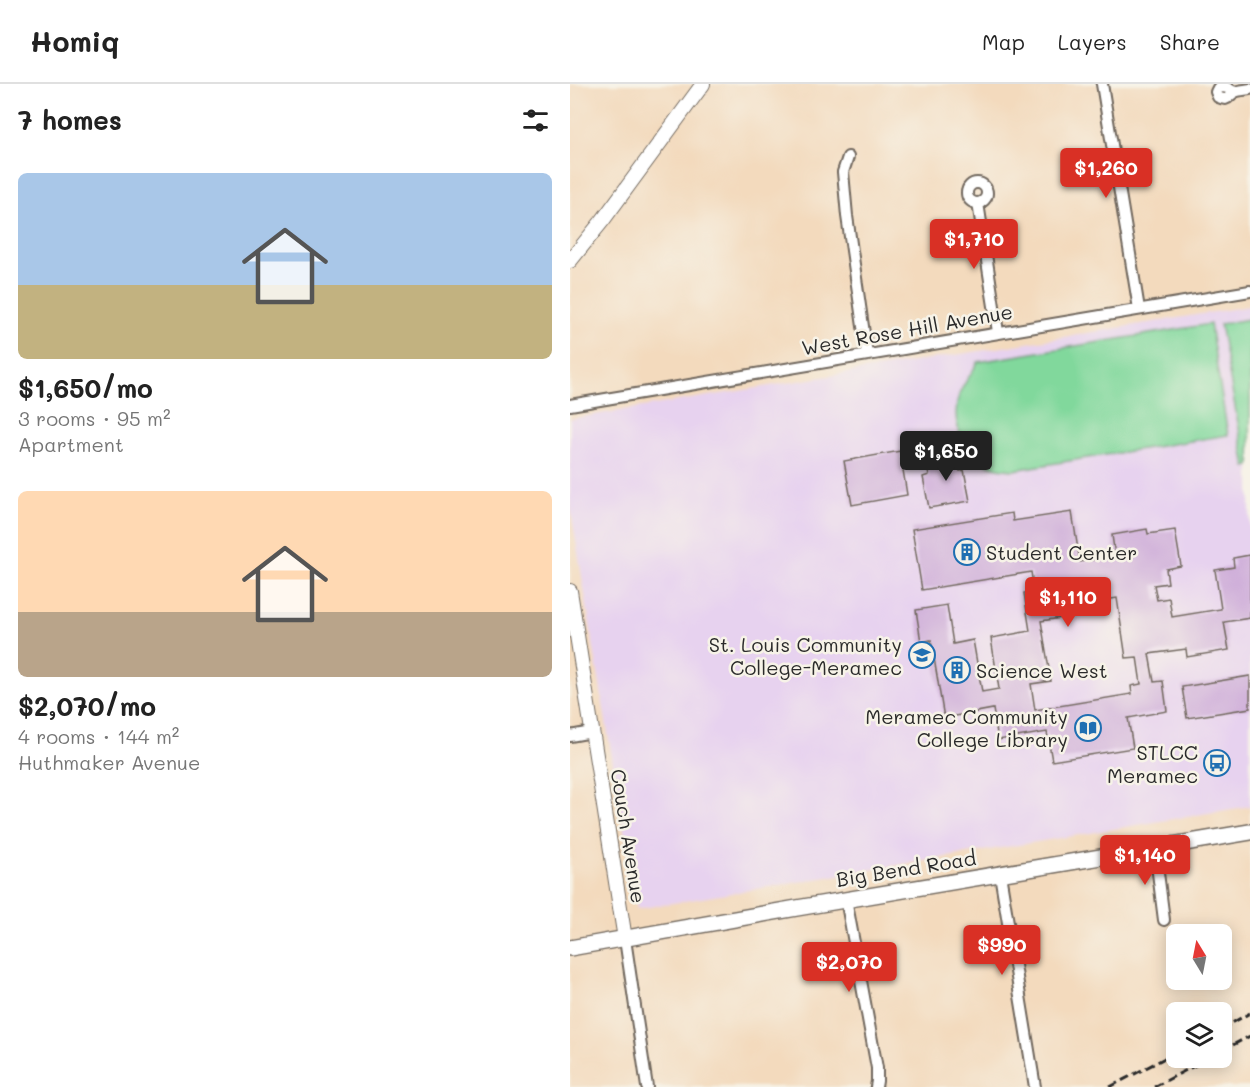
<!DOCTYPE html>
<html lang="en">
<head>
<meta charset="utf-8">
<style>
	body { margin:0; font-family:Mali,sans-serif; background:#f6f6f6; color:#222; height:100vh; display:flex; flex-direction:column; font-size:22px; white-space:nowrap }
	* { box-sizing:border-box; margin:0 }
	p { font-size:20px; color:#767676 }
	.icon { flex:none; width:33px; height:33px; fill:none; stroke:currentColor; stroke-width:2; stroke-linecap:round; stroke-linejoin:round }
	.map { position:relative; flex:1; overflow:hidden }
	.panel { display:flex; flex-direction:column; background:#fff; width:570px }
	.panel>* { flex:none }
	.needle { width:39px; rotate:350deg }
	.controls { position:absolute; left:596px; top:840px; display:grid; gap:12px }
	.controls a { display:grid; place-items:center; width:66px; height:66px; border-radius:9px; background:#fff; box-shadow:0 3px 15px #0003; font-size:30px }
	.price { position:absolute; translate:-50% -51px; padding:0 14px; border-radius:6px; background:#d93025; color:#fff; font-size:20px; line-height:39px; filter:drop-shadow(0 2px 3px #0008) }
	.price::after { content:''; position:absolute; left:50%; top:36px; width:18px; height:14px; margin-left:-9px; background:inherit; clip-path:polygon(0 0,100% 0,50% 100%) }
	.price.selected { background:#222; color:#fff }
	ul { padding:0; list-style:none }
	li { display:grid; align-content:center; gap:12px; height:318px; padding:0 18px }
	li span { display:grid; place-items:center; height:186px; border-radius:9px; color:#555 }
	li>.icon { margin-inline-start:auto }
	span .icon { width:108px; height:108px; fill:#fffc; stroke-width:1 }
	li b { font-size:26px }
	h2 { display:flex; justify-content:space-between; align-items:center; height:72px; padding:0 18px; font-size:26px }
	header { display:flex; align-items:center; gap:36px; box-sizing:border-box; height:84px; padding:0 30px; background:#fff; border-bottom:2px solid #e0e0e0 }
	header strong { font-size:28px }
	nav { display:flex; gap:33px; margin-inline-start:auto; font-size:21px }
	main { display:flex; flex:1; min-height:0 }
	.map>svg:first-child { display:block }
</style>
</head>
<body>
<header>
<strong>Homiq</strong>
<nav><a>Map</a><a>Layers</a><a>Share</a></nav>
</header>
<main>
<section class="panel">
<h2>7 homes<svg class="icon" aria-label="filters" viewBox="0 0 24 24"><path d="M4 7h16M4 17h16"/><circle cx="9" cy="7" r="2"/><circle cx="15" cy="17" r="2"/></svg></h2>
<ul>
<li><span style="background:linear-gradient(#a9c7e8 60%,#c2b280 0)"><svg class="icon" aria-label="home" viewBox="0 0 24 24"><path d="M3 11l9-7 9 7M6 9v11h12V9"/></svg></span><div><b>$1,650/mo</b><p>3 rooms · 95 m²</p><p>Apartment</p></div></li>
<li><span style="background:linear-gradient(#ffd9b3 65%,#b9a48a 0)"><svg class="icon" aria-label="home" viewBox="0 0 24 24"><path d="M3 11l9-7 9 7M6 9v11h12V9"/></svg></span><div><b>$2,070/mo</b><p>4 rooms · 144 m²</p><p>Huthmaker Avenue</p></div></li>
</ul>
</section>
<div class="map">
<svg width="680" height="1003" viewBox="0 0 680 1003">
	<rect width="100%" height="100%" fill="#f7f3e8"/>
	<filter id="ink" filterUnits="userSpaceOnUse"><feTurbulence type="fractalNoise" baseFrequency=".0167" numOctaves="2"/><feDisplacementMap in="SourceGraphic" scale="12" xChannelSelector="R" yChannelSelector="G"/><feConvolveMatrix kernelMatrix="1 2 1 2 8 2 1 2 1" color-interpolation-filters="sRGB"/></filter>
	<filter id="wash" filterUnits="userSpaceOnUse"><feTurbulence type="fractalNoise" baseFrequency=".008" numOctaves="4" result="noise"/><feDisplacementMap in="SourceGraphic" scale="24" xChannelSelector="R" yChannelSelector="G"/><feGaussianBlur stdDeviation="1.35" result="paint"/><feColorMatrix in="noise" values="0 0 0 0 0 0 0 0 0 0 0 0 0 0 0 0 0 1.4 0 .05"/><feComposite in="paint" operator="in"/></filter>
	<g filter="url(#wash)">
		<rect width="100%" height="100%" fill="#f3dabd"/>
		<!-- built -->
		<polygon fill="#e7d2ef" points="680,222 680,722 67,825 0,420 0,335"/>
		<!-- green -->
		<g fill="#81d89c" stroke="#568264" stroke-width="1.5">
			<polygon points="680,235 680,382 676,383 650,240"/>
			<path d="M640,240L658,351L444,386C436,385 428,385 421,382C393,370 380,339 389,311C393,300 402,289 408,278Z"/>
		</g>
		<g id="blocks">
			<!-- building -->
			<g fill="#d0b0da" fill-rule="evenodd">
				<polygon points="330,367 337,411 282,421 274,377"/>
				<polygon points="387,370 390,387 394,386 400,417 359,424 353,393 359,391 356,376"/>
				<path d="M502,428L510,478L545,472L542,451L577,445L578,450L605,446L611,482L596,485L598,499L584,501L587,516L599,514L602,533L651,525L645,486L664,483L663,474L680,471V534L654,538L659,566L617,573L616,565L579,570L584,598L593,597L597,627L558,634L563,664L482,677L477,648L428,656L423,625L374,634L361,556L351,558L346,526L377,521L383,560L403,556L412,608L429,605L421,554L460,547L454,509L464,507L461,488L352,506L342,445L442,429L443,437ZM513,499L517,519L547,514L556,574L567,573L571,600L561,602L562,610L465,626L461,600L481,597L471,537L491,534L485,503Z"/>
				<polygon points="680,592 680,624 617,634 612,603"/>
			</g>
		</g>
	</g>
	<g filter="url(#ink)">
		<use href="#blocks" fill-opacity="0" stroke="#71685e" stroke-width="1.5"/>
		<g fill="none" stroke-linecap="round" stroke-linejoin="round">
			<defs>
				<g id="street">
					<polyline points="532,0 569,225"/>
					<path d="M664,8C658,4 655,2 648,4L646,8L648,13C660,18 657,12 665,8C669,6 676,6 680,5"/>
					<polyline points="278,73 273,88 277,132 297,270"/>
					<circle cx="407" cy="109" r="10"/>
					<polyline points="408,119 428,248"/>
					<polyline points="0,321 680,207"/>
					<polyline points="0,652 22,648"/>
					<polyline points="585,765 594,836"/>
					<polyline points="430,790 465,1003"/>
					<polyline points="276,815 307,984 307,997 306,1003"/>
					<polyline points="55,855 77,1003"/>
				</g>
				<g id="secondary">
					<polyline points="0,177 33,136 133,0"/>
					<polyline points="0,507 55,855"/>
				</g>
				<polyline id="primary" points="0,864 227,824 680,748"/>
			</defs>
			<!-- street casing -->
			<use href="#street" stroke="#71685e" stroke-width="14"/>
			<!-- secondary casing -->
			<use href="#secondary" stroke="#71685e" stroke-width="16"/>
			<!-- primary casing -->
			<use href="#primary" stroke="#71685e" stroke-width="18"/>
			<!-- street -->
			<use href="#street" stroke="#fff" stroke-width="10"/>
			<!-- secondary -->
			<use href="#secondary" stroke="#fff" stroke-width="14"/>
			<!-- primary -->
			<use href="#primary" stroke="#fff" stroke-width="15"/>
			<!-- rail -->
			<g stroke="#2b2b2b" stroke-width="3" stroke-dasharray="9 4.5" stroke-linecap="butt">
				<polyline points="651,945 680,929"/>
				<polyline points="651,967 680,952"/>
				<polyline points="540,1003 606,968"/>
				<polyline points="584,1003 639,974"/>
			</g>
		</g>
	</g>
	<!-- icons -->
	<defs>
		<symbol id="building-ring" viewBox="-11 -11 22 22"><circle r="9.5" fill="#f7f3e8" stroke="#1f6fb2" stroke-width="1.5"/><path d="M-4-6H4V6H1V3H-1V6H-4ZM-2.5-4.3h1.7v1.8h-1.7ZM.8-4.3h1.7v1.8H.8ZM-2.5-1h1.7V.8h-1.7ZM.8-1h1.7V.8H.8Z" fill="#1f6fb2"/></symbol>
		<symbol id="university-ring" viewBox="-11 -11 22 22"><circle r="9.5" fill="#f7f3e8" stroke="#1f6fb2" stroke-width="1.5"/><path d="M0-5L7-2L0 1L-7-2ZM-4 1L0 2.5L4 1V4Q0 6-4 4Z" fill="#1f6fb2"/></symbol>
		<symbol id="library-ring" viewBox="-11 -11 22 22"><circle r="9.5" fill="#f7f3e8" stroke="#1f6fb2" stroke-width="1.5"/><path d="M-6-4Q-3-5.5-.7-3.5V5Q-3 3-6 4ZM6-4Q3-5.5 .7-3.5V5Q3 3 6 4Z" fill="#1f6fb2"/></symbol>
		<symbol id="bus-ring" viewBox="-11 -11 22 22"><circle r="9.5" fill="#f7f3e8" stroke="#1f6fb2" stroke-width="1.5"/><path d="M-5-6H5V4H4V6H2V4H-2V6H-4V4H-5ZM-3.5-4V0h7V-4ZM-3.5 1.2v1.5H-2V1.2ZM2 1.2v1.5H3.5V1.2Z" fill="#1f6fb2"/></symbol>
	</defs>
	<g fill-rule="evenodd">
		<use href="#building-ring" x="382" y="453" width="30" height="30"/>
		<use href="#university-ring" x="337" y="556" width="30" height="30"/>
		<use href="#building-ring" x="372" y="571" width="30" height="30"/>
		<use href="#library-ring" x="503" y="629" width="30" height="30"/>
		<use href="#bus-ring" x="632" y="664" width="30" height="30"/>
	</g>
	<g text-anchor="middle" dominant-baseline="central" stroke-width="5" stroke-linejoin="round" paint-order="stroke">
		<!-- street labels -->
		<g font-size="20" fill="#2b2b2b" stroke="#f7f3e8">
			<text transform="translate(337 245) rotate(-10)">West Rose Hill Avenue</text>
			<text transform="translate(59 752) rotate(81)">Couch Avenue</text>
			<text transform="translate(336 784) rotate(-9)">Big Bend Road</text>
		</g>
		<!-- poi labels -->
		<g font-size="20" fill="#2b2b2b" stroke="#f7f3e8" text-anchor="end">
			<text x="416" y="468" text-anchor="start">Student Center</text>
			<text x="332" y="560">St. Louis Community<tspan x="332" dy="23">College-Meramec</tspan></text>
			<text x="406" y="586" text-anchor="start">Science West</text>
			<text x="498" y="632">Meramec Community<tspan x="498" dy="23">College Library</tspan></text>
			<text x="628" y="668">STLCC<tspan x="628" dy="23">Meramec</tspan></text>
		</g>
	</g>
</svg>
<div class="controls">
<a><svg class="needle" viewBox="-14 -14 28 28"><path d="M0-13l5 13h-10z" fill="#e53935"/><path d="M0 13l5-13h-10z" fill="#767676"/></svg></a>
<a><svg class="icon" aria-label="layers" viewBox="0 0 24 24"><path d="M12 4l9 5-9 5-9-5zM3 14l9 5 9-5"/></svg></a>
</div>
<b class="price" style="left:536px;top:115px">$1,260</b>
<b class="price" style="left:404px;top:186px">$1,710</b>
<b class="price selected" style="left:376px;top:398px">$1,650</b>
<b class="price" style="left:498px;top:544px">$1,110</b>
<b class="price" style="left:575px;top:802px">$1,140</b>
<b class="price" style="left:432px;top:892px">$990</b>
<b class="price" style="left:279px;top:909px">$2,070</b>
</div>
</main>
</body>
</html>
